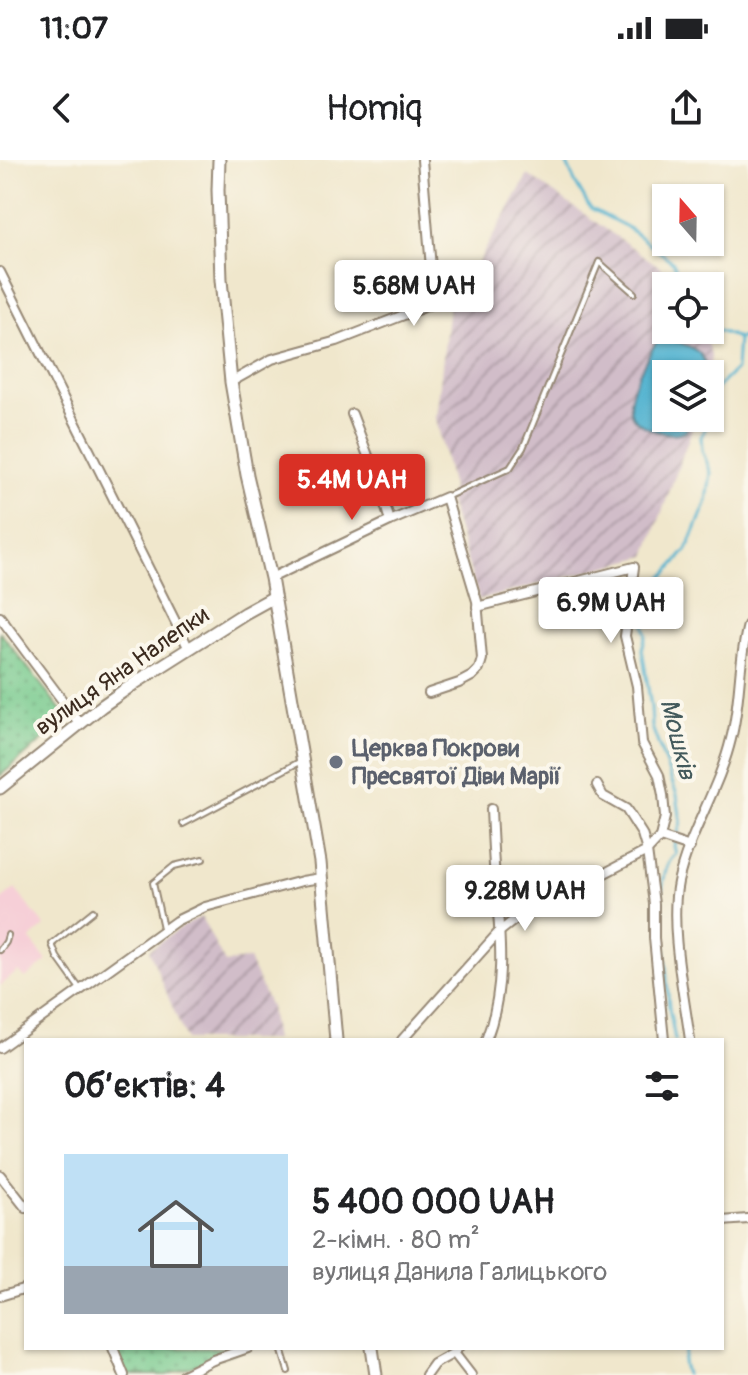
<!DOCTYPE html>
<html lang="uk">
<head>
<meta charset="utf-8">
<style>
	body { margin:0; font-family:Pangolin,sans-serif; background:#f2f2f2; color:#202124; height:100vh; display:flex; flex-direction:column; font-size:30px; white-space:nowrap }
	* { box-sizing:border-box; margin:0 }
	p { font-size:26px; color:#757577 }
	.icon { flex:none; width:44px; height:44px; fill:none; stroke:currentColor; stroke-width:2; stroke-linecap:round; stroke-linejoin:round }
	.map { position:relative; flex:1; overflow:hidden }
	.panel { position:absolute; left:24px; top:878px; width:700px; height:312px; display:flex; flex-direction:column; background:#fff; border-radius:0px; box-shadow:0 2px 6px #0004 }
	.panel>* { flex:none }
	.needle { width:52px; rotate:340deg }
	.fabs { position:absolute; left:652px; top:24px; display:grid; gap:16px }
	.fabs a { display:grid; place-items:center; width:72px; height:72px; border-radius:0px; background:#fff; box-shadow:0 2px 6px #0004; font-size:40px }
	.price { position:absolute; translate:-50% -68px; padding:0 18px; border-radius:8px; background:#fff; color:#222; font-size:26px; line-height:52px; filter:drop-shadow(0 2px 4px #0008) }
	.price::after { content:''; position:absolute; left:50%; top:48px; width:24px; height:18px; margin-left:-12px; background:inherit; clip-path:polygon(0 0,100% 0,50% 100%) }
	.price.selected { background:#d93025; color:#fff }
	ul { padding:0; list-style:none }
	li { display:flex; align-items:center; gap:24px; height:200px; padding:0 40px }
	li+li { border-top:2px solid #e0e0e0 }
	li span { display:grid; place-items:center; flex:none; width:224px; height:160px; border-radius:0px; color:#555 }
	li>.icon { margin-inline-start:auto }
	span .icon { width:96px; height:96px; fill:#fffc; stroke-width:1 }
	li b { font-size:34px }
	h2 { display:flex; justify-content:space-between; align-items:center; height:96px; padding:0 40px; font-size:34px }
	.status { display:flex; justify-content:space-between; align-items:center; height:56px; padding:0 40px; background:#fff; direction:ltr }
	.status svg { height:22px; fill:currentColor }
	header { display:flex; justify-content:space-between; align-items:center; height:104px; padding:0 40px; background:#fff; font-size:36px; font-weight:600 }
	.map>svg:first-child { display:block }
</style>
</head>
<body>
<div class="status"><b>11:07</b><svg viewBox="0 0 49 12"><path d="M0 12V9h3v3zM5 12V6h3v6zM10 12V3h3v9zM15 12V0h3v12zM26 1h20v11H26zM47 4h2v5h-2z"/></svg></div>
<header><svg class="icon" aria-label="back" viewBox="0 0 24 24"><path d="M15 5l-7 7 7 7"/></svg>Homiq<svg class="icon" aria-label="share" viewBox="0 0 24 24"><path d="M12 15V3M7 8l5-5 5 5M5 13v7h14v-7"/></svg></header>
<div class="map">
<svg width="748" height="1215" viewBox="0 0 748 1215">
	<defs>
		<pattern id="industrial-furrows" width="10" height="10" patternUnits="userSpaceOnUse" patternTransform="scale(2)"><rect width="10" height="10" fill="#d1bdc9"/><path d="M-1 1l2-2M0 10L10 0M9 11l2-2" fill="none" stroke="#ab9aa3"/></pattern>
		<pattern id="grass-dots" width="8" height="8" patternUnits="userSpaceOnUse" patternTransform="scale(2)"><rect width="8" height="8" fill="#76c98c"/><path d="M2 2h.1M6 6h.1" fill="none" stroke="#62a372" stroke-width="1.8" stroke-linecap="round"/></pattern>
	</defs>
	<rect width="100%" height="100%" fill="#fbf7ec"/>
	<filter id="ink" filterUnits="userSpaceOnUse"><feTurbulence type="fractalNoise" baseFrequency=".0125" numOctaves="2"/><feDisplacementMap in="SourceGraphic" scale="16" xChannelSelector="R" yChannelSelector="G"/><feConvolveMatrix kernelMatrix="1 2 1 2 8 2 1 2 1" color-interpolation-filters="sRGB"/></filter>
	<filter id="wash" filterUnits="userSpaceOnUse"><feTurbulence type="fractalNoise" baseFrequency=".006" numOctaves="4" result="noise"/><feDisplacementMap in="SourceGraphic" scale="32" xChannelSelector="R" yChannelSelector="G"/><feGaussianBlur stdDeviation="1.8" result="paint"/><feColorMatrix in="noise" values="0 0 0 0 0 0 0 0 0 0 0 0 0 0 0 0 0 1.4 0 .05"/><feComposite in="paint" operator="in"/></filter>
	<g filter="url(#wash)">
		<rect width="100%" height="100%" fill="#f0e7cc"/>
		<!-- built -->
		<polygon fill="#f6cfd7" points="15,729 45,766 30,779 47,801 25,818 18,811 0,826 0,741"/>
		<!-- industrial -->
		<g fill="url(#industrial-furrows)">
			<polygon points="528,15 663,109 667,126 666,170 696,170 706,180 711,195 710,209 708,214 666,214 666,258 696,258 646,396 479,440 448,337 452,328 436,258 450,138 461,132"/>
			<polygon points="201,757 225,803 249,799 270,847 275,880 186,880 149,790 182,767"/>
		</g>
		<!-- grass -->
		<g fill="url(#grass-dots)" stroke="#587a55" stroke-width="2">
			<polygon points="0,472 68,559 0,616"/>
			<polygon points="108,1188 248,1188 167,1215 119,1215"/>
		</g>
		<!-- water -->
		<path fill="#52b3d0" stroke="#466e77" stroke-width="2" d="M659,178C670,179 693,185 701,195C705,200 706,208 706,214H666V258H692L686,271C675,275 667,274 656,271C645,268 630,260 630,247C629,228 649,194 659,178Z"/>
		<g fill="none" stroke-linecap="round" stroke-linejoin="round">
			<!-- stream -->
			<g stroke="#52b3d0" stroke-width="3">
				<polyline points="565,0 576,24 590,48 627,67 673,102 684,126"/>
				<polyline points="710,168 738,178 748,177"/>
				<polyline points="710,235 736,209 738,178"/>
				<path d="M675,880L669,848L661,735C664,722 664,703 676,694L674,686L681,662L677,635L652,567L651,547L642,489L646,475L643,459V440L655,422L666,414L687,390L707,341L711,313L702,290L701,277L708,264L706,258"/>
				<polyline points="686,1188 683,1202 686,1215"/>
			</g>
		</g>
	</g>
	<g filter="url(#ink)">
		<g fill="none" stroke-linecap="round" stroke-linejoin="round">
			<defs>
				<g id="lane">
					<polyline points="446,337 510,308 523,288 599,102 634,133"/>
					<polyline points="183,664 301,601"/>
					<polyline points="163,768 153,723 174,706 203,699"/>
					<polyline points="0,790 6,782 8,775"/>
					<polyline points="80,829 57,797 52,784 93,751"/>
					<polyline points="281,1188 288,1211"/>
				</g>
				<g id="street">
					<polyline points="0,112 189,489"/>
					<polyline points="231,222 272,199 337,181 427,146 433,132 422,0"/>
					<polyline points="352,254 378,322 390,361"/>
					<polyline points="271,418 390,361 446,337 477,441 482,499 479,509 472,516 459,523 429,533"/>
					<polyline points="477,447 634,407 625,476 637,526 642,583 659,615 663,635 665,657 660,677"/>
					<polyline points="0,457 80,564"/>
					<polyline points="597,625 603,636 626,649 642,674 647,691 654,744 654,778 664,880"/>
					<polyline points="402,880 499,772 513,761 647,691 660,677 690,687"/>
					<path d="M486,880C507,826 500,774 495,718C493,695 492,672 491,649"/>
					<path d="M690,880C684,834 669,766 678,722C689,673 719,629 731,579C741,542 738,502 748,465"/>
					<polyline points="0,888 176,761 205,747 302,721 321,718"/>
					<polyline points="0,1015 26,1048"/>
					<polyline points="722,1061 748,1059"/>
					<polyline points="0,1136 26,1128"/>
					<polyline points="113,1188 124,1215"/>
					<polyline points="454,1193 471,1215"/>
					<polyline points="183,1215 213,1200 248,1188"/>
					<polyline points="426,1215 434,1204 454,1193 458,1188"/>
				</g>
				<g id="secondary">
					<polyline points="219,0 218,30 221,120 231,222 247,315 271,418 320,702 336,880"/>
					<polyline points="0,628 102,546 135,523 245,453 274,437"/>
					<polyline points="372,1188 376,1215"/>
				</g>
			</defs>
			<!-- lane casing -->
			<use href="#lane" stroke="#968875" stroke-width="8"/>
			<!-- street casing -->
			<use href="#street" stroke="#968875" stroke-width="12"/>
			<!-- secondary casing -->
			<use href="#secondary" stroke="#968875" stroke-width="15"/>
			<!-- lane -->
			<use href="#lane" stroke="#fff" stroke-width="4"/>
			<!-- street -->
			<use href="#street" stroke="#fff" stroke-width="8"/>
			<!-- secondary -->
			<use href="#secondary" stroke="#fff" stroke-width="11"/>
		</g>
	</g>
	<!-- markers -->
	<circle fill="#6b7280" stroke="#fbf7ec" stroke-width="3" cx="336" cy="602" r="8"/>
	<g text-anchor="middle" dominant-baseline="central" stroke-width="8" stroke-linejoin="round" paint-order="stroke">
		<!-- street labels -->
		<g font-size="24" fill="#3b2a1e" stroke="#fbf7ec">
			<text transform="translate(122 511) rotate(-35)">вулиця Яна Налепки</text>
		</g>
		<!-- worship labels -->
		<g font-size="24" font-weight="bold" fill="#5b616d" stroke="#fbf7ec" text-anchor="start">
			<text x="352" y="588">Церква Покрови<tspan x="352" dy="28">Пресвятої Діви Марії</tspan></text>
		</g>
		<!-- water labels -->
		<g font-size="26" font-style="italic" fill="#435a5c" stroke="#fbf7ec">
			<text transform="translate(678 579) rotate(76)">Мошків</text>
		</g>
	</g>
</svg>
<div class="fabs">
<a><svg class="needle" viewBox="-14 -14 28 28"><path d="M0-13l5 13h-10z" fill="#e53935"/><path d="M0 13l5-13h-10z" fill="#757577"/></svg></a>
<a><svg class="icon" aria-label="locate" viewBox="0 0 24 24"><circle cx="12" cy="12" r="6"/><path d="M12 2v4M12 18v4M2 12h4M18 12h4"/></svg></a>
<a><svg class="icon" aria-label="layers" viewBox="0 0 24 24"><path d="M12 4l9 5-9 5-9-5zM3 14l9 5 9-5"/></svg></a>
</div>
<b class="price" style="left:414px;top:168px">5.68M UAH</b>
<b class="price selected" style="left:352px;top:362px">5.4M UAH</b>
<b class="price" style="left:611px;top:485px">6.9M UAH</b>
<b class="price" style="left:525px;top:773px">9.28M UAH</b>
<section class="panel">
<h2>Об’єктів: 4<svg class="icon" aria-label="filters" viewBox="0 0 24 24"><path d="M4 7h16M4 17h16"/><circle cx="9" cy="7" r="2"/><circle cx="15" cy="17" r="2"/></svg></h2>
<ul>
<li><span style="background:linear-gradient(#bfe0f5 70%,#9aa5b1 0)"><svg class="icon" aria-label="home" viewBox="0 0 24 24"><path d="M3 11l9-7 9 7M6 9v11h12V9"/></svg></span><div><b>5 400 000 UAH</b><p>2-кімн. · 80 m²</p><p>вулиця Данила Галицького</p></div></li>
</ul>
</section>
</div>
</body>
</html>
